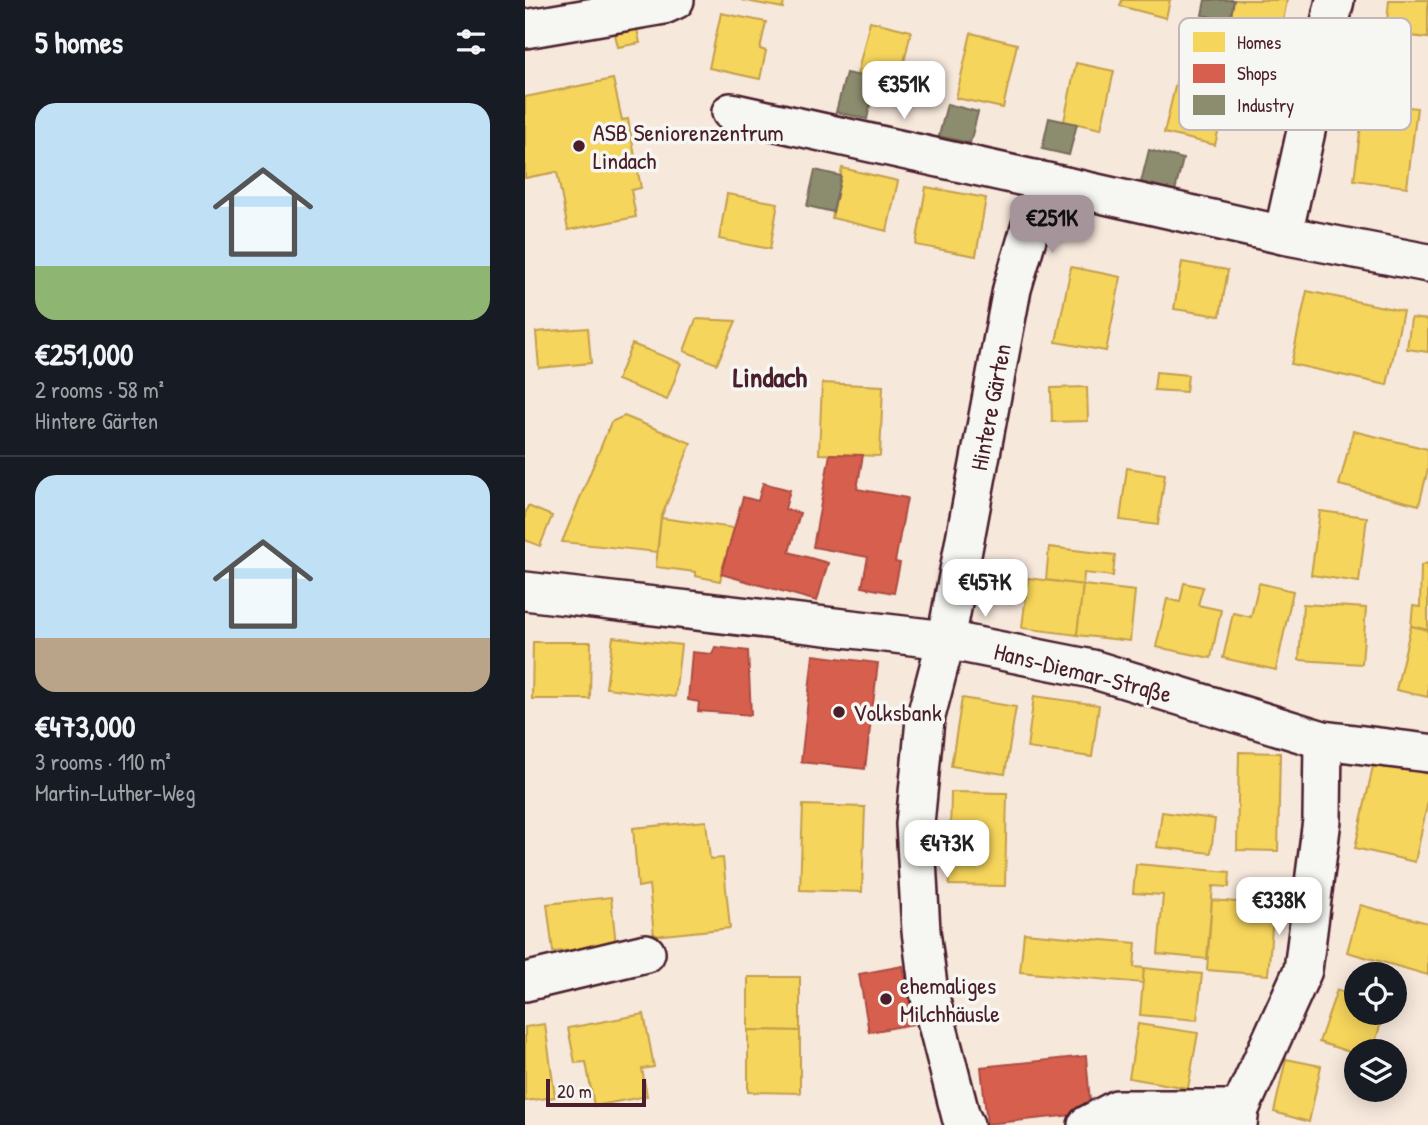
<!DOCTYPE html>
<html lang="en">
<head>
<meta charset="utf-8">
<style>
	body { margin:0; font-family:"Patrick Hand",sans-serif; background:#242831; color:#f1f3f6; height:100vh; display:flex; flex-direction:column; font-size:26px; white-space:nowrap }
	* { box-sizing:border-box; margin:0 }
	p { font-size:23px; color:#9ea1a6 }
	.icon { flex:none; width:38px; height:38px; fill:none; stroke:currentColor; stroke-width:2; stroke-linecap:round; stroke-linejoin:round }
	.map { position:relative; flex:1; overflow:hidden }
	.panel { display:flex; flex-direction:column; background:#171b24; width:525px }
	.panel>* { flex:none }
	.buttons { position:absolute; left:819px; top:962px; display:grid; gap:14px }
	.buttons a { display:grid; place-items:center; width:63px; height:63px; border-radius:50%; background:#171b24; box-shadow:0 4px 18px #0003; font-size:35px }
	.scale { position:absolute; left:21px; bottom:18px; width:100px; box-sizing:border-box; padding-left:7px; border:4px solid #4a1f2b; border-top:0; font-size:19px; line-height:24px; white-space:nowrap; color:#4a1f2b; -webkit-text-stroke:5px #f6f6f2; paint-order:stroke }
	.price { position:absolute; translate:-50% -60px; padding:0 16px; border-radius:14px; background:#fff; color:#222; font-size:23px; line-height:46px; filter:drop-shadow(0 2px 4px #0008) }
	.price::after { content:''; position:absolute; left:50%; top:42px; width:21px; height:16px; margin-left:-10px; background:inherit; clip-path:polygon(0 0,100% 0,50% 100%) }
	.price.on { background:#a6949b; color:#111 }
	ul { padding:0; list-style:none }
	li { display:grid; align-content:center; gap:14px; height:371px; padding:0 35px }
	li+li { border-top:2px solid #363941 }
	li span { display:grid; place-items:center; height:217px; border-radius:21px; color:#555 }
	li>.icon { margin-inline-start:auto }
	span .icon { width:126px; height:126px; fill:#fffc; stroke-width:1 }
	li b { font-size:30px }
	h2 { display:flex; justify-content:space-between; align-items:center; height:84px; padding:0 35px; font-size:30px }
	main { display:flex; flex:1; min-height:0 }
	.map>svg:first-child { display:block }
</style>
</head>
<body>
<main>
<section class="panel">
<h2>5 homes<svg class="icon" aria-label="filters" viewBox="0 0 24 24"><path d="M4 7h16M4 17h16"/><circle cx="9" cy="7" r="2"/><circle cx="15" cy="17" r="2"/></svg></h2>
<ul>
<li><span style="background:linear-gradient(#bfe0f5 75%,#8fb573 0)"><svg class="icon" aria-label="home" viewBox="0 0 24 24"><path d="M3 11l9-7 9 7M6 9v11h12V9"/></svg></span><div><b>€251,000</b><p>2 rooms · 58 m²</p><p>Hintere Gärten</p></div></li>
<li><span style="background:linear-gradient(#bfe0f5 75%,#b9a48a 0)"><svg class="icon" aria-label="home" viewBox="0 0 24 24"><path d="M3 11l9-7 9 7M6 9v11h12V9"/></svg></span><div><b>€473,000</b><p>3 rooms · 110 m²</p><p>Martin-Luther-Weg</p></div></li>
</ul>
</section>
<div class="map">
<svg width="903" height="1125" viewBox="0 0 903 1125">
	<rect width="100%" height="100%" fill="#f7e8dc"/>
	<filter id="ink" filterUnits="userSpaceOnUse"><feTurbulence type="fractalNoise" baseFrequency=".0143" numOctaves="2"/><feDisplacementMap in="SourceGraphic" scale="14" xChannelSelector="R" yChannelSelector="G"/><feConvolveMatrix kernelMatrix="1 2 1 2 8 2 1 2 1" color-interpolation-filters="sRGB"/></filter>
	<g filter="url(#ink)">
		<!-- homes -->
		<g fill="#f6d55c" stroke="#c29e4d" stroke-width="2">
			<polygon points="216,0 259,0 258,8"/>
			<polygon points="597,0 645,0 641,18 595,6"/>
			<polygon points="709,0 762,0 755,37 704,27"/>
			<polygon points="864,0 903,0 903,38 861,33"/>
			<polygon points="196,13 241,22 235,49 241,51 235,79 184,68"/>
			<polygon points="345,21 386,31 374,85 332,75"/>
			<polygon points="112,29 115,43 93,47 90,34"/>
			<polygon points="446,33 492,44 478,108 431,98"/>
			<polygon points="551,63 589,71 576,129 539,121"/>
			<polygon points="653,74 704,86 690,145 639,133"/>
			<polygon points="88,79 97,120 103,119 116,188 106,190 111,217 43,230 32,172 0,178 0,97"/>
			<polygon points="839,101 892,108 882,187 829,180"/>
			<polygon points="317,168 373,181 362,231 307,218"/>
			<polygon points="401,187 461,198 451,256 391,245"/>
			<polygon points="202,194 253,203 245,249 194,239"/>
			<polygon points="657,262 703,270 695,316 649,309"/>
			<polygon points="546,267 596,277 581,351 531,342"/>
			<polygon points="782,291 878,311 862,385 766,364"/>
			<polygon points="886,318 903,320 903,352 882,349"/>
			<polygon points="171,319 211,321 192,364 159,351"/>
			<polygon points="63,328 66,363 14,368 11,332"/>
			<polygon points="107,344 156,363 142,400 92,380"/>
			<polygon points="631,372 663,375 661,392 629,390"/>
			<polygon points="297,383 358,386 355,456 294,454"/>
			<polygon points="562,387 563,421 527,422 526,388"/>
			<polygon points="99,416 166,443 136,518 132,552 37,542 86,422"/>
			<polygon points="828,431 903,449 903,469 894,505 814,485"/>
			<polygon points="602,468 640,474 633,525 595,520"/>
			<polygon points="3,506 27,516 15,546 0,540 0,514"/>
			<polygon points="795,511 842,517 834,582 786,575"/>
			<polygon points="136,518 209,528 195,581 170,576 170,572 131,567"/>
			<polygon points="524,547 590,555 588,576 559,573 558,585 521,580"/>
			<polygon points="903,563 903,630 886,626 888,606 895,607 896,565"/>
			<polygon points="503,578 558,585 552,635 497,628"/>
			<polygon points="659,583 678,587 673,605 696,610 686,658 631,647 642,599 655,602"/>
			<polygon points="734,583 768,591 751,670 698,658 708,613 726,617"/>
			<polygon points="558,585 610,591 605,641 552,635"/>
			<polygon points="778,604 841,608 837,664 774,660"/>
			<polygon points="886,626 903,630 903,697 871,690"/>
			<polygon points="88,637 156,645 150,697 81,688"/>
			<polygon points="8,642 66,642 65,699 7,699"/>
			<polygon points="509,696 574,705 567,757 502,748"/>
			<polygon points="437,698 491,707 480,774 426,766"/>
			<polygon points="714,752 755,753 753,851 712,850"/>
			<polygon points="849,762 903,774 903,801 890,862 830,848"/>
			<polygon points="426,792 482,793 480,886 424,885"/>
			<polygon points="278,805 340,807 337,892 275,890"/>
			<polygon points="637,812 690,819 686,853 632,847"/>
			<polygon points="181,821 185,859 198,858 205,928 129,936 124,885 113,887 108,828"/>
			<polygon points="611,864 705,872 704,887 688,886 682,959 633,954 638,895 608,893"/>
			<polygon points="86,897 91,945 28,952 22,904"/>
			<polygon points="687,900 749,905 743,975 682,970"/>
			<polygon points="835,905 903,923 903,975 822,952"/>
			<polygon points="499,933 611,943 609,967 619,968 618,983 495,972"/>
			<polygon points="619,968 677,974 672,1020 615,1015"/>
			<polygon points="223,977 275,977 275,1031 223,1030"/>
			<polygon points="812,990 831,997 831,1013 859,1013 847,1052 831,1052 831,1054 794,1042"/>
			<polygon points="119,1014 129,1067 117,1069 122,1096 69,1106 61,1062 50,1063 43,1028"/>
			<polygon points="20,1024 30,1097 0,1101 0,1027"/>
			<polygon points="613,1024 673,1033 663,1088 604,1078"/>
			<polygon points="223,1030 275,1031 275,1093 223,1092"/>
			<polygon points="761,1059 796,1066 784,1122 749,1112"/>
		</g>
		<!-- shops -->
		<g fill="#d6604d" stroke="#ac4c43" stroke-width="2">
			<polygon points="305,454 338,455 332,489 382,498 370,562 375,563 369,593 337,587 343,557 288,547"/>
			<polygon points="238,483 265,490 260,509 275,513 264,552 303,563 292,601 196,574 218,497 233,501"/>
			<polygon points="190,647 223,651 226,715 173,711 174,702 163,700 167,652 187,654"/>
			<polygon points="288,655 353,663 340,769 276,762"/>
			<polygon points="378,966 389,1024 344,1032 334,974"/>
			<polygon points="561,1056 566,1113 462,1124 456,1067"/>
		</g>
		<!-- industry -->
		<g fill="#8c8c6e" stroke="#786b5a" stroke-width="2">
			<polygon points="680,0 709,0 705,21 677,15"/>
			<polygon points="321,73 351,79 342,119 311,112"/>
			<polygon points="422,104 453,112 445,143 414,136"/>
			<polygon points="524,118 552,124 544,155 517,149"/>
			<polygon points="624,150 658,159 650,191 616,182"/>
			<polygon points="290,170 316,176 308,212 282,206"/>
		</g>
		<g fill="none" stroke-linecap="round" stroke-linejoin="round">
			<defs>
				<g id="minor">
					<polyline points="0,29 139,5 150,0"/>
					<polyline points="206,112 540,186"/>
					<polyline points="758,235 810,0"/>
					<polyline points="0,591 421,640 567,669 798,740 903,753"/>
					<polyline points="0,982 121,953"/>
					<polyline points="440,1125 436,1117 404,993 396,931 390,824 400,720 421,640 487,289 506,225 540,186 758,235 903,263"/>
					<polyline points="562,1125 592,1109 715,1109"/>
					<polyline points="713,1125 715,1109 778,970 797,820 798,740"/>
				</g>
			</defs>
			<!-- minor casing -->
			<use href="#minor" stroke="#4a1f2b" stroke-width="42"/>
			<!-- minor -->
			<use href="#minor" stroke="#f6f6f2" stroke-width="37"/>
		</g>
	</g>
	<!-- markers -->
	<g fill="#4a1f2b" stroke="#f6f6f2" stroke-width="2.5">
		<circle cx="54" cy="146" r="7"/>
		<circle cx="314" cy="712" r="7"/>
		<circle cx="361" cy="999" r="7"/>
	</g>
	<g text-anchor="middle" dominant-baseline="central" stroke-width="7" stroke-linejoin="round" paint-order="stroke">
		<!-- poi labels -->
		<g font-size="24" fill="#4a1f2b" stroke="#f6f6f2" text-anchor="start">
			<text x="68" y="132">ASB Seniorenzentrum<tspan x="68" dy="28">Lindach</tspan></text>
			<text x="328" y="712">Volksbank</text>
			<text x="375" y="985">ehemaliges<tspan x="375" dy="28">Milchhäusle</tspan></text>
		</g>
		<!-- street labels -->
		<g font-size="24" fill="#4a1f2b" stroke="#f6f6f2">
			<text transform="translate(465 407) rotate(-79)">Hintere Gärten</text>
			<text transform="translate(558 672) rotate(14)">Hans-Diemar-Straße</text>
		</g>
		<!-- quarter labels -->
		<g font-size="28" font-weight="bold" fill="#4a1f2b" stroke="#f6f6f2">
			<text x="245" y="377">Lindach</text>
		</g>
	</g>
	<!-- legend -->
	<rect x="654" y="18" width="232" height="112" rx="10" fill="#f6f6f2" stroke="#c2b6b6" stroke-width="2"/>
	<rect x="668" y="32" width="32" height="20" fill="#f6d55c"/>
	<rect x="668" y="64" width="32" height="19" fill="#d6604d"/>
	<rect x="668" y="95" width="32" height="20" fill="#8c8c6e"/>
	<g font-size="19" fill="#4a1f2b">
		<text x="712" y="49">Homes</text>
		<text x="712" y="80">Shops</text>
		<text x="712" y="112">Industry</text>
	</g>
</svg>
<div class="buttons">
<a><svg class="icon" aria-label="locate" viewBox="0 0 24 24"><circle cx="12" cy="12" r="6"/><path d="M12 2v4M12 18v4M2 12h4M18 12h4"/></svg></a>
<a><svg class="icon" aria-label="layers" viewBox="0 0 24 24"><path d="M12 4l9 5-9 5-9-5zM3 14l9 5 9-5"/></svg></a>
</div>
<div class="scale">20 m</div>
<b class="price" style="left:379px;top:121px">€351K</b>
<b class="price on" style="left:527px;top:255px">€251K</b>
<b class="price" style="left:460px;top:619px">€457K</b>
<b class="price" style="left:422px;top:880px">€473K</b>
<b class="price" style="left:754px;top:937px">€338K</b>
</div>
</main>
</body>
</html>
